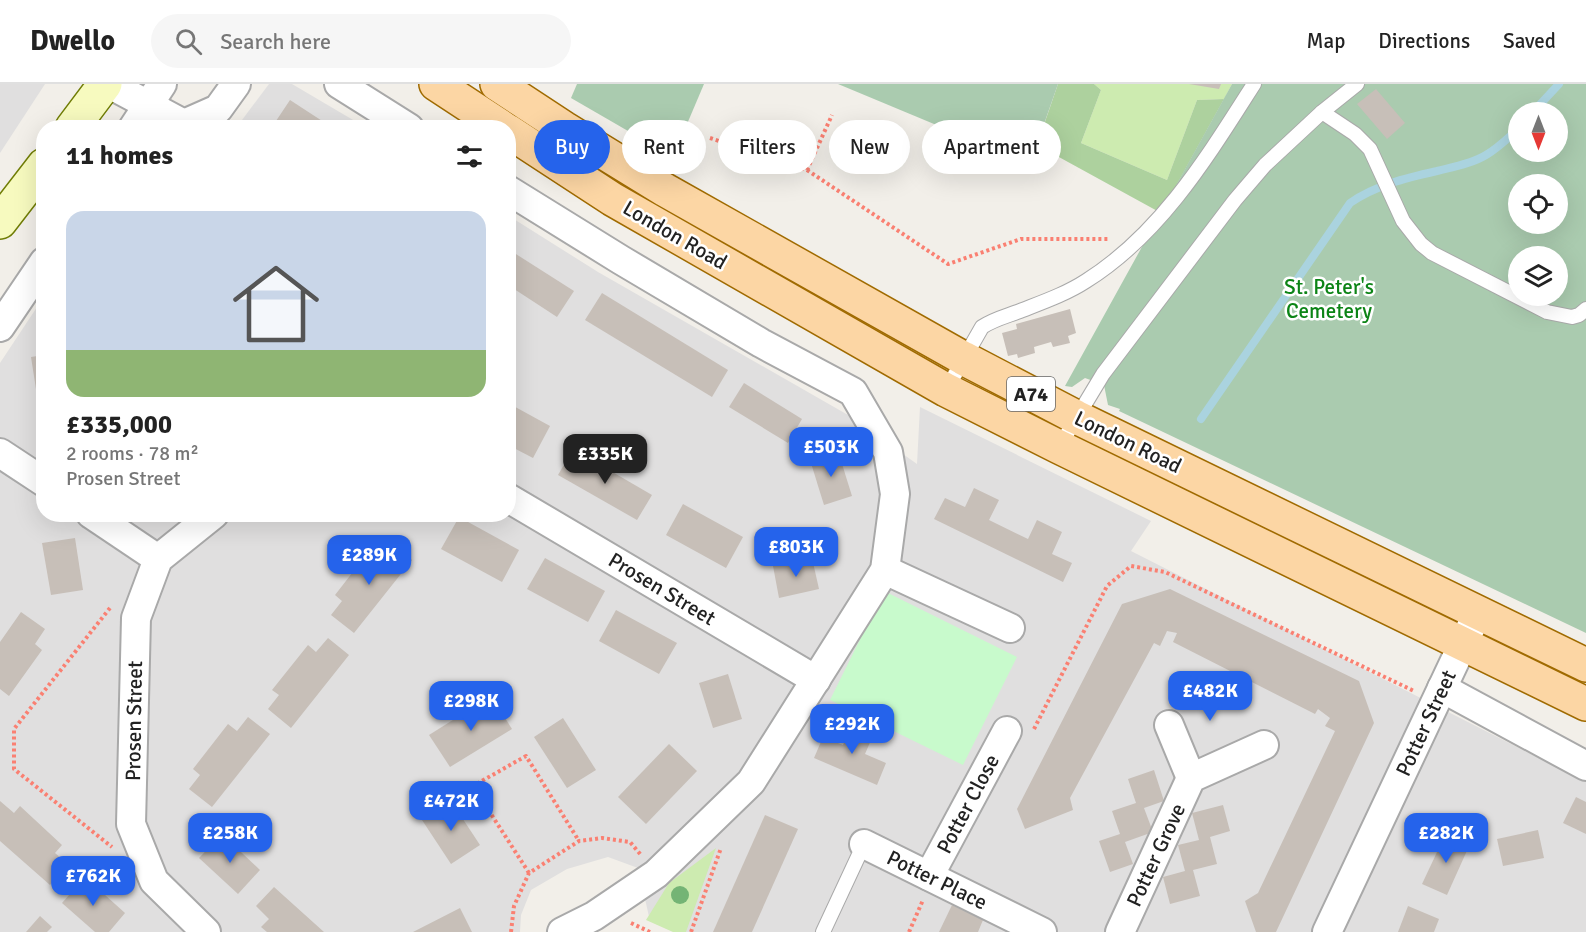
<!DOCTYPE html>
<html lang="en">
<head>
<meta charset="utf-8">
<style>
	body { margin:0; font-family:Signika,sans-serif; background:#f6f6f6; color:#222; height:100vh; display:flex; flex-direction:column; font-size:22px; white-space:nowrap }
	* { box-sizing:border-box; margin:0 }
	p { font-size:20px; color:#767676 }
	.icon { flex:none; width:33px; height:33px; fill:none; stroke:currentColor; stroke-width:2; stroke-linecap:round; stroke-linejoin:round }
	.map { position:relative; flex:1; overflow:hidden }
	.side { position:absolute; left:36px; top:36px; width:480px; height:402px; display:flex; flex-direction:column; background:#fff; border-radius:24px; box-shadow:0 6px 24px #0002 }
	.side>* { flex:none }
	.hud { position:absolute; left:534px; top:36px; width:570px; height:54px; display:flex; gap:12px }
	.needle { width:39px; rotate:180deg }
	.buttons { position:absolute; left:1508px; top:18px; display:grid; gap:12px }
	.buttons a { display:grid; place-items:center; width:60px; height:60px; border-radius:50%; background:#fff; box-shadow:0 6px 24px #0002; font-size:30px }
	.price { position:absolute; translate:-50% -51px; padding:0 14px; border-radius:12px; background:#2563eb; color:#fff; font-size:20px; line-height:39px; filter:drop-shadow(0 2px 3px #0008) }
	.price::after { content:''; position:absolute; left:50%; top:36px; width:18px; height:14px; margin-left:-9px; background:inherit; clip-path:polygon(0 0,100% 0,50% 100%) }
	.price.selected { background:#222; color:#fff }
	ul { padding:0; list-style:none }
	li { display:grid; align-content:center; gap:12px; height:318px; padding:0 30px }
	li+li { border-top:2px solid #e0e0e0 }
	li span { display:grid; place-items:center; height:186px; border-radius:18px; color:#555 }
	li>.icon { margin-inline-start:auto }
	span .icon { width:108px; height:108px; fill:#fffc; stroke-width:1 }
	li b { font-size:26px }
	h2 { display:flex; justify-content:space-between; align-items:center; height:72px; padding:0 30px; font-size:26px }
	.chip { padding:0 21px; border-radius:27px; background:#fff; box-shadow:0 6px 24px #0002; font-size:21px; line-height:54px }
	.chip.selected { background:#2563eb; color:#fff }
	header { display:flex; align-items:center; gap:36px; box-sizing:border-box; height:84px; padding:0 30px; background:#fff; border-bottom:2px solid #e0e0e0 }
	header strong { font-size:28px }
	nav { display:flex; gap:33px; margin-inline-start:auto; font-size:21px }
	.search { width:420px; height:54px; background:#f6f6f6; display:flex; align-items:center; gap:15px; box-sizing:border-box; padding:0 21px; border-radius:33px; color:#767676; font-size:22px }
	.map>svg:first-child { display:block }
</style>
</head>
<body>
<header>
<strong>Dwello</strong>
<div class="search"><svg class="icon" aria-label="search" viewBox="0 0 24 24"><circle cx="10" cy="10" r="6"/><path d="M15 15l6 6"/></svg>Search here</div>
<nav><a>Map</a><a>Directions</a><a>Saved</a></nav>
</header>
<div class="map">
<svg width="1586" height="848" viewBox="0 0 1586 848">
	<rect width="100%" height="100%" fill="#f2efe9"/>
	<!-- residential -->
	<g fill="#e0dfdf">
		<polygon points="0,0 45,0 0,69"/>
		<polygon points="269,0 292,0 365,43 236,44"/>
		<polygon points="509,132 598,188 848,331 917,380 920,323 1151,437 1131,467 1586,698 1586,848 674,848 650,837 638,784 608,773 567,785 531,806 521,831 520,848 0,848 0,279 43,214 44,430 508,430"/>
	</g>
	<!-- grass -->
	<g fill="#cdebb0">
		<polygon points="1094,0 1232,0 1224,15 1197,16 1167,96 1081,59 1101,6"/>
		<polygon points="716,764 686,848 673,848 646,836 669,799"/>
	</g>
	<!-- forest -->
	<polygon fill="#add19e" points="1058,0 1094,0 1101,6 1081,59 1167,96 1197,16 1224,15 1161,129 1037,61"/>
	<!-- cemetery -->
	<g fill="#aacbaf" fill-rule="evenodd">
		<polygon points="577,0 704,0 673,73 571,14"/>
		<polygon points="838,0 1058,0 1030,80"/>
		<path d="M1232,0H1586V549L1119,327L1120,325L1108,321L1104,301L1085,294L1072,303L1065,302ZM1518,28H1557V68H1518ZM1518,100H1557V140H1518ZM1518,172H1557V212H1518Z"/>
	</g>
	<!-- park -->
	<polygon fill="#c8facc" points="884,507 1017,573 963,681 830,616"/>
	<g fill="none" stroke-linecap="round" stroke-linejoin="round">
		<!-- stream -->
		<g stroke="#aad3df" stroke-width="8">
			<polyline points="1533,28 1559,0"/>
			<path d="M1201,335L1350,119C1376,101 1406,94 1437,87C1453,83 1471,80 1486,71C1498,64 1508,54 1518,45"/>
		</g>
	</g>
	<!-- building -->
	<g fill="#c7bfb8">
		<polygon points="1189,0 1221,0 1219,5"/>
		<polygon points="1376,5 1405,39 1387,55 1357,20"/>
		<polygon points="290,16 313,31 333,44 279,44 274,40"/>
		<polygon points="508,165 574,207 557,233 508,201"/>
		<polygon points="602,209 728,286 712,313 585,236"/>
		<polygon points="1070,225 1076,249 1068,252 1070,259 1053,263 1051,258 1034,263 1035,269 1018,274 1017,270 1008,272 1002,249 1017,245 1016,240"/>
		<polygon points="44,271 44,331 40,331 31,273"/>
		<polygon points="744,299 802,335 788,359 729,323"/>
		<polygon points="508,319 550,342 533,374 508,361"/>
		<polygon points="573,365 652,411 637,436 558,391"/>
		<polygon points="838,367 852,412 824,421 810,376"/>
		<polygon points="974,404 999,416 989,436 1028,455 1037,436 1062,448 1052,470 1072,479 1063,498 934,435 945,414 965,423"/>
		<polygon points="683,420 743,453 726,484 666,451"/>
		<polygon points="459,433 519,466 502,498 441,465"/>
		<polygon points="75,454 83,506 51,511 42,459"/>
		<polygon points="390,459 412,476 354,549 331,531 342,517 335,511 370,466 379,473"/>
		<polygon points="545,474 605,507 588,538 527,505"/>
		<polygon points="812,474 819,505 779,514 773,482"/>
		<polygon points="1170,505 1359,597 1374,639 1276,848 1256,848 1245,817 1258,809 1335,647 1325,642 1330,634 1318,625 1315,630 1173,558 1177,549 1167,547 1160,562 1154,559 1070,714 1073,726 1025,745 1017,725 1122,520"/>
		<polygon points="616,526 677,559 659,590 599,557"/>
		<polygon points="21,528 45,545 35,560 42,566 9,612 0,605 0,558"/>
		<polygon points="328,554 349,571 291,644 268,625 279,611 272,606 308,561 316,568"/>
		<polygon points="728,590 742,635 713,644 699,599"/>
		<polygon points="491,612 512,645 450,683 429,651"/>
		<polygon points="248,633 270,650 212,723 189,705 200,691 193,685 228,640 237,647"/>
		<polygon points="563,634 596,686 567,704 534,653"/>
		<polygon points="852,640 874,649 865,670 886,679 877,701 814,674 823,653 843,661"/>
		<polygon points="669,660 697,687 646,740 618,713"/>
		<polygon points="1154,686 1164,717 1144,724 1153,748 1125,758 1133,780 1110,788 1099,757 1120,750 1112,727 1136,719 1128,695"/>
		<polygon points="1576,713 1586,718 1586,750 1563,739"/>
		<polygon points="0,717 14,729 20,722 62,761 55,769 69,781 50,801 0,757"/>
		<polygon points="451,717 480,761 451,780 422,736"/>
		<polygon points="1223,721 1230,747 1210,753 1217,780 1193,786 1200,812 1170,820 1163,793 1185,787 1178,761 1199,756 1192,729"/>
		<polygon points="765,731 798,745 752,848 713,848"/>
		<polygon points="1538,746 1544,774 1503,782 1497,755"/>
		<polygon points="1446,749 1470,760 1447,811 1422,800"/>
		<polygon points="222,750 260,786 238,810 199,774"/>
		<polygon points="85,793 125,829 109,848 95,848 62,819"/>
		<polygon points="274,803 324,848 267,848 261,843 269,835 256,822"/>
		<polygon points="952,821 983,836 978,848 939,848"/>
		<polygon points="1408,822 1439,835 1434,848 1398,848"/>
		<polygon points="460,824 472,848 413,848"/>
		<polygon points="40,832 52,843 47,848 26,848"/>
	</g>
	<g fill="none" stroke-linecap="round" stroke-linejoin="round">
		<defs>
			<g id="lane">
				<polyline points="1322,28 1355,50 1370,65 1403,137 1421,160 1432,169 1547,228 1572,233 1579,231 1586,225"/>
				<path d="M946,306L982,243C994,235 1007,232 1020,227C1043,218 1066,210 1086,197C1161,150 1208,72 1254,0"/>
				<polyline points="1059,363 1103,290 1235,116 1265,81 1322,28 1357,0"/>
				<polyline points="823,848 864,760"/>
			</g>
			<g id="street">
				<polyline points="109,0 184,40 218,25 236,0"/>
				<polyline points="339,0 409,44"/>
				<polyline points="133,44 162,0"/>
				<polyline points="508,106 621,176 761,259 853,308 888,368 895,410 885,486 751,698 656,790 594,832 562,848"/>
				<polyline points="0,243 44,178"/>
				<polyline points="0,369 44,398"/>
				<polyline points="508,414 816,596"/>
				<polyline points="91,430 158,475"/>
				<polyline points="885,486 1010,544"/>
				<polyline points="1442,604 1586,682"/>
				<polyline points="1169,641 1191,694"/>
				<polyline points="864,760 1042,848"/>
				<polyline points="929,792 1007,647"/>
				<polyline points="206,848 154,797 131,740 136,534 158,475 214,430"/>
				<polyline points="1120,848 1191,694 1264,661"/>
				<polyline points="1327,848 1478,528"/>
			</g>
			<g id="secondary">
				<polyline points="72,44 105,0"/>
				<polyline points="0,138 44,81"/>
			</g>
			<g id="primary">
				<polyline points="436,0 503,44"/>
				<polyline points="497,0 564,44 665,106 963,274 1076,333 1586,581"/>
				<polyline points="508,47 612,115 946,306 1059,363 1586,620"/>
			</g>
		</defs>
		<!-- lane casing -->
		<use href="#lane" stroke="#a9a9a9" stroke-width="16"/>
		<!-- street casing -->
		<use href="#street" stroke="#a9a9a9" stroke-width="32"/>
		<!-- secondary casing -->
		<use href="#secondary" stroke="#707d05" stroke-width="36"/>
		<!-- primary casing -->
		<use href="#primary" stroke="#a06b00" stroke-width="36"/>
		<!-- path -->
		<g stroke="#fa8072" stroke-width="4" stroke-dasharray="3 3" stroke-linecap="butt">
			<polyline points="710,54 807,86 832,31"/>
			<polyline points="807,86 948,180 1021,155 1110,155"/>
			<polyline points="110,524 14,645 14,685 112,763"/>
			<polyline points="1034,645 1107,502 1131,482 1165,488 1414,607"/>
			<polyline points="529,789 473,702 526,672 579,757"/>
			<polyline points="631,839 650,848"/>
			<polyline points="511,848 514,822 529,789 579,757 602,754 630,758 641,771"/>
			<polyline points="691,848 721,764"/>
			<polyline points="909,848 923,816"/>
		</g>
		<!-- lane -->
		<use href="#lane" stroke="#fff" stroke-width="14"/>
		<!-- street -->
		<use href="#street" stroke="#fff" stroke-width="28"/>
		<!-- secondary -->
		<use href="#secondary" stroke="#f7fabf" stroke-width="33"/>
		<!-- primary -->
		<use href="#primary" stroke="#fcd6a4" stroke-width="33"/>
	</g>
	<!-- trees -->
	<circle fill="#74b475" cx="680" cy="811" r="9"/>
	<g text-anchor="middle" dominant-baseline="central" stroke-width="5" stroke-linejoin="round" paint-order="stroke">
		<!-- shield labels -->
		<rect fill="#fff" stroke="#646464" stroke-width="1.5" x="1007" y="293" width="48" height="34" rx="4.5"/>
		<g font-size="20" font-weight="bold" fill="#222">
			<text x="1031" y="310">A74</text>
		</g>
		<!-- street labels -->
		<g font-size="21" fill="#222" stroke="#fff">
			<text transform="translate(675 151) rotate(30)">London Road</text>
			<text transform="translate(1128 358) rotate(26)">London Road</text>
			<text transform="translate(662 505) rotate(31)">Prosen Street</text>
			<text transform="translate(134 637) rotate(-89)">Prosen Street</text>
			<text transform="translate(1426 639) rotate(-65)">Potter Street</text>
			<text transform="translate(968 720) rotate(-62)">Potter Close</text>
			<text transform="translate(1156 771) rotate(-65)">Potter Grove</text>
			<text transform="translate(937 796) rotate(26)">Potter Place</text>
		</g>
		<!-- park labels -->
		<g font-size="21" fill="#0c8416" stroke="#fff">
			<text x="1329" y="203">St. Peter's<tspan x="1329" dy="24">Cemetery</tspan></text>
		</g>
	</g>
</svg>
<div class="buttons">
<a><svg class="needle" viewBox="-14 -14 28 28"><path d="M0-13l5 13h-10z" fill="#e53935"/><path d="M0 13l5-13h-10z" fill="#767676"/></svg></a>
<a><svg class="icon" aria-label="locate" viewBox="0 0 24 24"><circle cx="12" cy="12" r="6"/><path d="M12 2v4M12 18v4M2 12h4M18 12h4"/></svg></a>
<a><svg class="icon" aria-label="layers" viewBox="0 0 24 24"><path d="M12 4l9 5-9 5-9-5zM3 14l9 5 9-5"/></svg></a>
</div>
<b class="price" style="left:831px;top:394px">£503K</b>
<b class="price selected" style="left:605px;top:401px">£335K</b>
<b class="price" style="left:796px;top:494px">£803K</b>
<b class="price" style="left:369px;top:502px">£289K</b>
<b class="price" style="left:1210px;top:638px">£482K</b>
<b class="price" style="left:471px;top:648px">£298K</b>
<b class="price" style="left:852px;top:671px">£292K</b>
<b class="price" style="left:451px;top:748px">£472K</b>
<b class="price" style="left:230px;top:780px">£258K</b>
<b class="price" style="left:1446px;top:780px">£282K</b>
<b class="price" style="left:93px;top:823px">£762K</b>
<div class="hud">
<a class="chip selected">Buy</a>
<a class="chip">Rent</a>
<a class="chip">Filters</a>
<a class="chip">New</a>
<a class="chip">Apartment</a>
</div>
<section class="side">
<h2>11 homes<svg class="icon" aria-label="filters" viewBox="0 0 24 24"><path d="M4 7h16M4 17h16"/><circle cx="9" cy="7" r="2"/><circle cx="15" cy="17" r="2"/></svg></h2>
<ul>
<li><span style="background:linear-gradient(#c9d6e8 75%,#8fb573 0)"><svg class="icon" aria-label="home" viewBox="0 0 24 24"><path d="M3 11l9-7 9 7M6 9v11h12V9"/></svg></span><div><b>£335,000</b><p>2 rooms · 78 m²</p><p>Prosen Street</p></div></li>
</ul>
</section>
</div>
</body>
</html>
